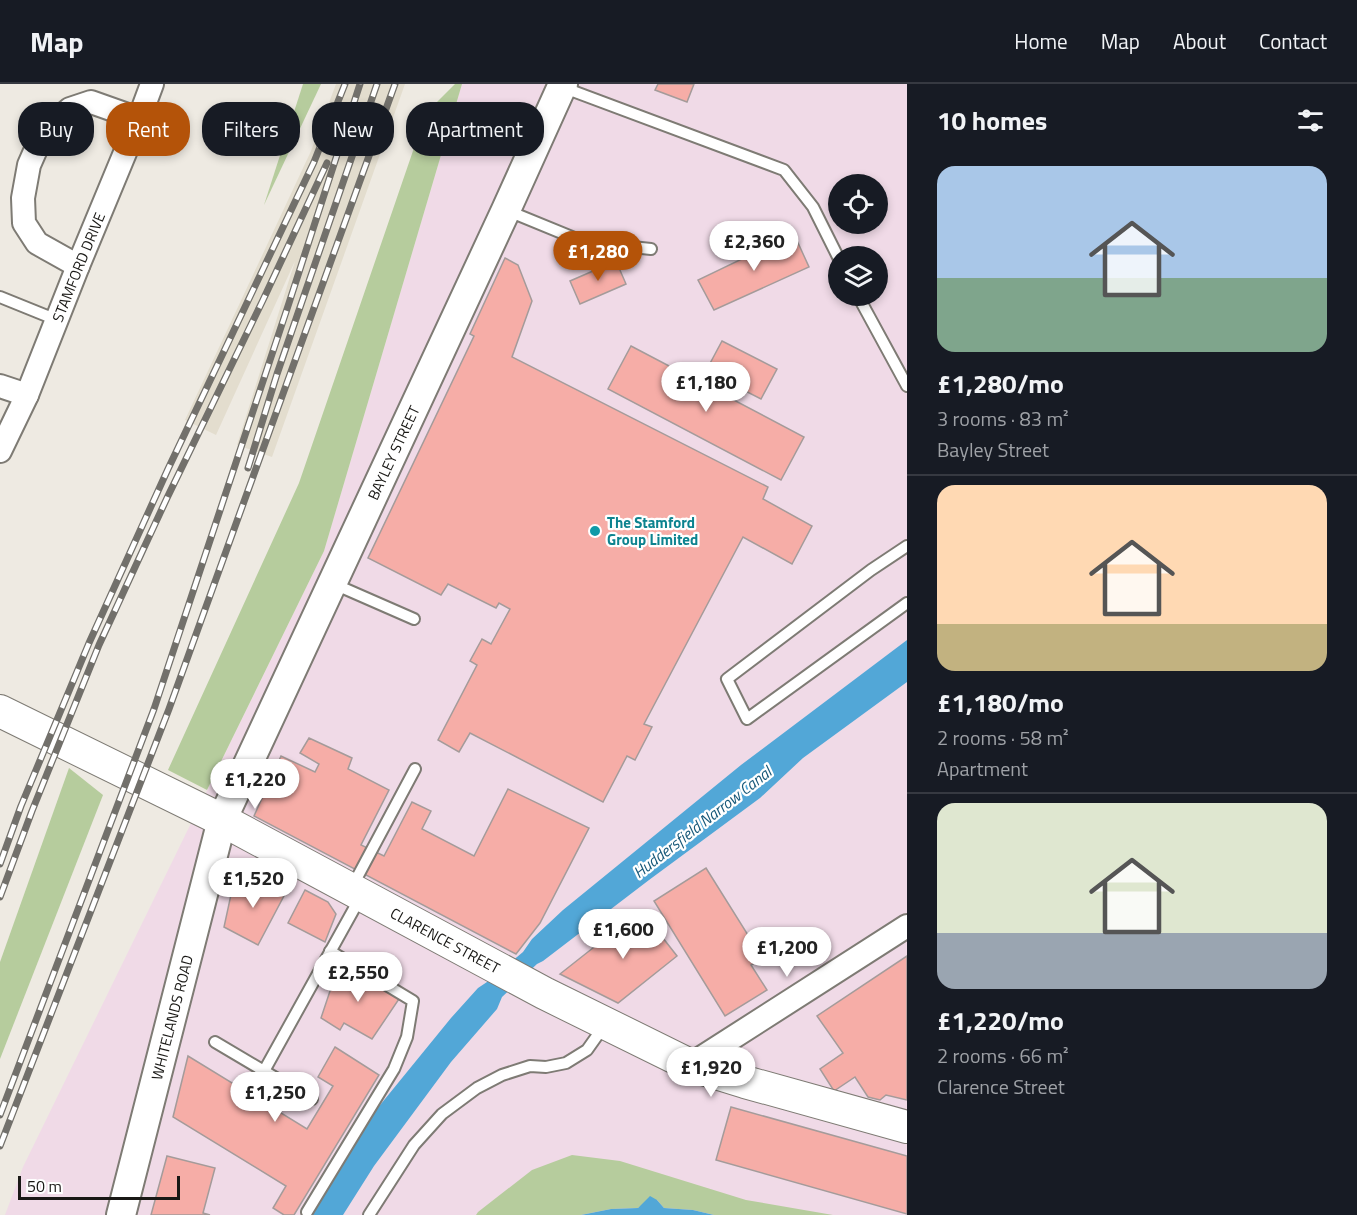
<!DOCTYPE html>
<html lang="en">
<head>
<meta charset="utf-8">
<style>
	body { margin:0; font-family:"Titillium Web",sans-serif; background:#242831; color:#f1f3f6; height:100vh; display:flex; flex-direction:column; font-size:22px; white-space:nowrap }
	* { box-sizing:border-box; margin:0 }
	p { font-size:20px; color:#9ea1a6 }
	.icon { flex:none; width:33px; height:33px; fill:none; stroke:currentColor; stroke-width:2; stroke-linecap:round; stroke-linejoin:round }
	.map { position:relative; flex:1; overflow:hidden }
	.drawer { display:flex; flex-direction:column; background:#171b24; width:450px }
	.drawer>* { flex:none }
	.hud { position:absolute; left:18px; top:18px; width:570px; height:54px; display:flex; gap:12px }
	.tools { position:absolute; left:828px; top:90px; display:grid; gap:12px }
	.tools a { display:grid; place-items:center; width:60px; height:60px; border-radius:50%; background:#171b24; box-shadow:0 3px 9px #0003; font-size:30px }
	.scale { position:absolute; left:18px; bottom:15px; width:162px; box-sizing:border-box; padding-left:6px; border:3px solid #191815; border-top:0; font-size:16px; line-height:21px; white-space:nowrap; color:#191815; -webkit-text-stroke:4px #fff; paint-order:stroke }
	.price { position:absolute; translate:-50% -51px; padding:0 14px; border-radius:21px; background:#fff; color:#222; font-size:20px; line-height:39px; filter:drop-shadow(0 2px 3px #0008) }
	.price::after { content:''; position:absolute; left:50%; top:36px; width:18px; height:14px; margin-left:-9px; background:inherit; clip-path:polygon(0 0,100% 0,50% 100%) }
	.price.current { background:#b45309; color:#fff }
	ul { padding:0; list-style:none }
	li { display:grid; align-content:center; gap:12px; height:318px; padding:0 30px }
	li+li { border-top:2px solid #363941 }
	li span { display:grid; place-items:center; height:186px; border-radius:18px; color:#555 }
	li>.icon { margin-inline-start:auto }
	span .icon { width:108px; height:108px; fill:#fffc; stroke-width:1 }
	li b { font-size:26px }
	h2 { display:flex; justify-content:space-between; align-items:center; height:72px; padding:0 30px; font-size:26px }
	.pill { padding:0 21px; border-radius:24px; background:#171b24; box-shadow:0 3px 9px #0003; font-size:21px; line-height:54px }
	.pill.current { background:#b45309; color:#fff }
	header { display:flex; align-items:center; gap:36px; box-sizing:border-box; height:84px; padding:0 30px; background:#171b24; border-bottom:2px solid #363941 }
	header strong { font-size:28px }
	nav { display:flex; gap:33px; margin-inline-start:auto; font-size:21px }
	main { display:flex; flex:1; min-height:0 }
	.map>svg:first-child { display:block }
</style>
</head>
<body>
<header>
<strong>Map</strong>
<nav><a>Home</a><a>Map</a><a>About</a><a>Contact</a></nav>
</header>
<main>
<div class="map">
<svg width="907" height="1131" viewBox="0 0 907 1131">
	<rect width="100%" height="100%" fill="#eeeae2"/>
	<!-- industrial -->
	<path fill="#f0dae7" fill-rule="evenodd" d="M462,0H907V1131H5L23,1083L324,467ZM838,100H878V140H838ZM838,172H878V212H838Z"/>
	<!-- built -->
	<polygon fill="#e3ddce" points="336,0 405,0 272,373 237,361 295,177 216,351 185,336 311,67"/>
	<!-- green -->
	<g fill="#b6cc9d">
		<polygon points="303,0 321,0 264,121"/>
		<polygon points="455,0 462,0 324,467 207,706 168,686 299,399 426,29"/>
		<polygon points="69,684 103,711 0,975 0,878"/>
		<polygon points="572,1071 620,1077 746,1116 833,1131 714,1131 693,1126 664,1124 657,1116 645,1119 638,1124 611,1125 581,1131 476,1131 478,1128 532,1086"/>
	</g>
	<!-- water -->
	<g fill="#52a7d7">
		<polygon points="907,556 907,598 803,674 760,714 649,796 543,877 537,880 502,913 497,925 451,978 374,1082 343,1131 312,1131 341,1078 376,1026 451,934 478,904 487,898 523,868 532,855 563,826 741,681"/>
		<polygon points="650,1112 657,1116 664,1124 693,1126 714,1131 581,1131 611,1125 638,1124"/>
	</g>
	<!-- building -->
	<g fill="#f6ada7" stroke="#a49b9a" stroke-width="1.5">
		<polygon points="658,0 694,0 687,18 655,6"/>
		<polygon points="794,150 809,183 714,226 698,196"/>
		<polygon points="505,174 518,181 532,217 512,273 768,403 763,415 812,442 792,480 743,453 644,640 652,643 635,676 627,672 603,718 470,649 459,668 438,656 477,581 470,577 482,555 491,560 510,525 499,519 496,524 448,500 441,511 368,474 474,252 470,250"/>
		<polygon points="616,177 626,200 580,220 570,197"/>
		<polygon points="722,257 777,285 761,315 706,287"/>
		<polygon points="631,262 804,353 781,396 608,305"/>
		<polygon points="309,654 352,674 348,685 389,706 361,761 384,772 412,718 431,727 422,745 474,772 508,705 589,744 540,839 516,870 254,732 281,672 315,688 319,680 300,669"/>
		<polygon points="706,784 763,875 751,881 767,906 725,932 654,817"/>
		<polygon points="261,795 286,808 258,861 224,843 232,806"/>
		<polygon points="305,806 328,818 336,830 325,858 288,839"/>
		<polygon points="641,826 677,872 618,919 560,890"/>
		<polygon points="907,872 907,1016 886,1011 880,1016 868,1013 855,993 834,1007 820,985 843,969 817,932"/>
		<polygon points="344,880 399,915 372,955 344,939 340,946 321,934 334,895"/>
		<polygon points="335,963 379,991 294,1131 284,1131 273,1124 286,1102 173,1033 188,972 307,1045 333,1002 318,993"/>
		<polygon points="731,1023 907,1072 907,1130 716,1076"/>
		<polygon points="167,1072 215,1084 203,1129 210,1131 151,1131"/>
	</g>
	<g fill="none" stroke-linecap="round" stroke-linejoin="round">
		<defs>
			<g id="service">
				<polyline points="562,3 784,86 813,123 838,173"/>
				<polyline points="506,126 584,158 651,165"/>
				<polyline points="858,212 907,302"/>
				<polyline points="0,213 57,236"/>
				<polyline points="907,462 871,486 727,595 747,635 907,519"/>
				<polyline points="334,500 414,535"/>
				<polyline points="352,803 415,685"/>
				<polyline points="215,958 264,987 360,814"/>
				<polyline points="264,987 312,1015"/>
				<polyline points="307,1128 394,985 407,953 413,917 330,867"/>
				<polyline points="369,1131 414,1061 442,1030 477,1004 502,991 530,982 546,983 566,979 587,966 604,942"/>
			</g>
			<g id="minor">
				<polyline points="78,182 37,159 24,139 23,114 29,81 40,56 52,40 70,25 91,18 139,35"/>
				<polyline points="0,302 27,311"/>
				<path id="s1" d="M0,367L27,311L78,182L139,35L152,0"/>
				<polyline points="690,981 907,842"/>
			</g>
			<g id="tertiary">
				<path id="s2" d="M121,1131L222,736L506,126L563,0"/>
			</g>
			<g id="secondary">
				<path id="s3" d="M0,627L222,736L544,909L690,981L745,998L907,1043"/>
			</g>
		</defs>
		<!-- service casing -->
		<use href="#service" stroke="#7e7b74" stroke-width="14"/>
		<!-- minor casing -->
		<use href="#minor" stroke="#7e7b74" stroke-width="26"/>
		<!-- tertiary casing -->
		<use href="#tertiary" stroke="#7e7b74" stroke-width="32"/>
		<!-- secondary casing -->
		<use href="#secondary" stroke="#7e7b74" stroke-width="34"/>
		<!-- service -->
		<use href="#service" stroke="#fff" stroke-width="10"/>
		<!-- minor -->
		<use href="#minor" stroke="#fff" stroke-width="22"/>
		<!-- tertiary -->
		<use href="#tertiary" stroke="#fff" stroke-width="28"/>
		<!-- secondary -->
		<use href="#secondary" stroke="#fff" stroke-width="32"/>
		<defs>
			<g id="rail">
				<polyline points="248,384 277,290 377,0"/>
				<polyline points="0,780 21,722 89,559 168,385 314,78 345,0"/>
				<polyline points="0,813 32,727 99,561 167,414 263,216 327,79"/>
				<polyline points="0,1031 154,625 289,219 360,0"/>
				<polyline points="0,1062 169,625 395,0"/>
			</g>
		</defs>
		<!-- rail casing -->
		<use href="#rail" stroke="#72706b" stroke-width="7"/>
		<!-- rail -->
		<use href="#rail" stroke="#fff" stroke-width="4.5" stroke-dasharray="14" stroke-linecap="butt"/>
	</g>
	<!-- markers -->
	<circle fill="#0f9aa8" stroke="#fff" stroke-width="2" cx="595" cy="447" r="6"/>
	<g text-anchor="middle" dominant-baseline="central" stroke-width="4.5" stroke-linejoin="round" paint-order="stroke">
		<!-- street labels -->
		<g font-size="15" fill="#191815" stroke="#fff">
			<text stroke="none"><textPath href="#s1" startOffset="200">STAMFORD DRIVE</textPath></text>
			<text stroke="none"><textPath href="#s2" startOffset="813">BAYLEY STREET</textPath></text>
			<text stroke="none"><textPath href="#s3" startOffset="501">CLARENCE STREET</textPath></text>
			<text stroke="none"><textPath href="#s2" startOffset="204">WHITELANDS ROAD</textPath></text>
		</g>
		<!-- culture labels -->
		<g font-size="15" font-weight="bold" fill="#0d838f" stroke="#fff" text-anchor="start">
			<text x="607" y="438">The Stamford<tspan x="607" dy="17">Group Limited</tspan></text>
		</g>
		<!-- water labels -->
		<g font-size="16" font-style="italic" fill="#165879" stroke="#fff">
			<text transform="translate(702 738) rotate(-38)">Huddersfield Narrow Canal</text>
		</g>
	</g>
</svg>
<div class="tools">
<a><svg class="icon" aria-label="locate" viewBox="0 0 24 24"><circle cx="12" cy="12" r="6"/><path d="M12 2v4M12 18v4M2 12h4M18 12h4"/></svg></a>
<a><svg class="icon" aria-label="layers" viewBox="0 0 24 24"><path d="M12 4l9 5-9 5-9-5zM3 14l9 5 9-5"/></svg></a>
</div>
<div class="scale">50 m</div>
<b class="price" style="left:754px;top:188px">£2,360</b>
<b class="price current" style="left:598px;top:198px">£1,280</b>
<b class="price" style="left:706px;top:329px">£1,180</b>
<b class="price" style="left:255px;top:726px">£1,220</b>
<b class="price" style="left:253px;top:825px">£1,520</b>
<b class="price" style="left:623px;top:876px">£1,600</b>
<b class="price" style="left:787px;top:894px">£1,200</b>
<b class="price" style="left:358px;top:919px">£2,550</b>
<b class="price" style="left:711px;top:1014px">£1,920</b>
<b class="price" style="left:275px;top:1039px">£1,250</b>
<div class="hud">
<a class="pill">Buy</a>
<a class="pill current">Rent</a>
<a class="pill">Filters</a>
<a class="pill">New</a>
<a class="pill">Apartment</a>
</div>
</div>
<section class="drawer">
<h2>10 homes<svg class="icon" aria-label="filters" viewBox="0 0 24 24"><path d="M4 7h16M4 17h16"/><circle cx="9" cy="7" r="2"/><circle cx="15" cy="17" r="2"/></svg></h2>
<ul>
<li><span style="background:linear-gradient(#a9c7e8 60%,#7fa58c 0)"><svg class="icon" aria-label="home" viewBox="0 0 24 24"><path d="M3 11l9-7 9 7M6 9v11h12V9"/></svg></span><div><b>£1,280/mo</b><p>3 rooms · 83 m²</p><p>Bayley Street</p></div></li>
<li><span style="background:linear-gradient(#ffd9b3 75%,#c2b280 0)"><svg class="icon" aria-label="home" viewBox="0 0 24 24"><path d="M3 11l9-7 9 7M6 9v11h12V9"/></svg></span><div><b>£1,180/mo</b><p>2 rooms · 58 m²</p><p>Apartment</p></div></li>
<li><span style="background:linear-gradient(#dfe7d0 70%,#9aa5b1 0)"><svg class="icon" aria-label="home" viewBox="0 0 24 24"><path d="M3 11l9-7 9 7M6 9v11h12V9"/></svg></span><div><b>£1,220/mo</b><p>2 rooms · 66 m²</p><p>Clarence Street</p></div></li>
</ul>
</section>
</main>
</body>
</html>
